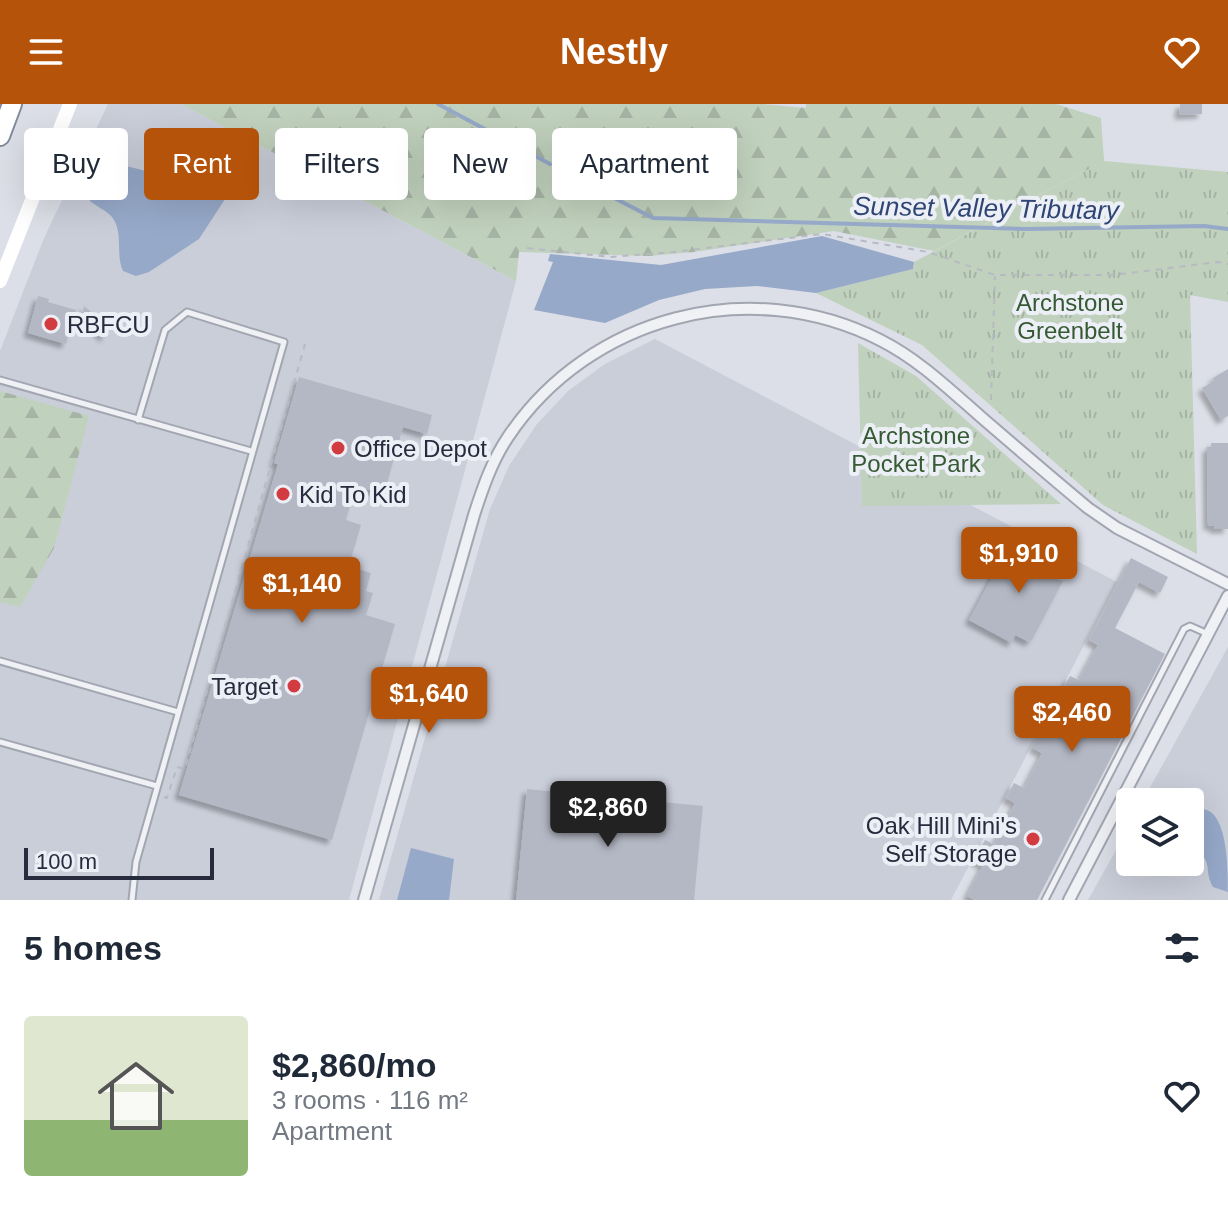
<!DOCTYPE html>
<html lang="en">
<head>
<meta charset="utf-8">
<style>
	body { margin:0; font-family:Helvetica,sans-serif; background:#f6f6f7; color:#1f2937; height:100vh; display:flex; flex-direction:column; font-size:30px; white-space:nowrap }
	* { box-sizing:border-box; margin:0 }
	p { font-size:26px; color:#747a83 }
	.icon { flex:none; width:44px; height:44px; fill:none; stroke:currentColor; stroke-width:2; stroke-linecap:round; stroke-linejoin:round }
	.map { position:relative; height:796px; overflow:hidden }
	.details { display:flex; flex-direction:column; background:#fff; flex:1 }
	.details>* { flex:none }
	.banner { position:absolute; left:24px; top:24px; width:800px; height:72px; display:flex; gap:16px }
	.buttons { position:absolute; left:1116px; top:684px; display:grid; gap:16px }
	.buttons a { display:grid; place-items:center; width:88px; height:88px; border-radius:8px; background:#fff; box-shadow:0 8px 32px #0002; font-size:40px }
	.scale { position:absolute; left:24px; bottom:20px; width:190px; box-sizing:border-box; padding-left:8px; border:4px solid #262c3e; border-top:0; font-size:22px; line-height:28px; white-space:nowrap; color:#262c3e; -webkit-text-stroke:6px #eceff5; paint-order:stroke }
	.price { position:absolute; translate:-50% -68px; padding:0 18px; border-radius:8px; background:#b45309; color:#fff; font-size:26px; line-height:52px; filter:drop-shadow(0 2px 4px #0008) }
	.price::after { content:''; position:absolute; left:50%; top:48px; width:24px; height:18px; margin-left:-12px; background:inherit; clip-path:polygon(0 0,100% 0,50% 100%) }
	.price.selected { background:#222; color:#fff }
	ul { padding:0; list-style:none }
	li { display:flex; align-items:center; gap:24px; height:200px; padding:0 24px }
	li span { display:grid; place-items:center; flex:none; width:224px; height:160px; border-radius:8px; color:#555 }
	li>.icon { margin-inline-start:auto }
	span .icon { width:96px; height:96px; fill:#fffc; stroke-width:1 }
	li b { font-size:34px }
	h2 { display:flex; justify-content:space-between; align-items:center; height:96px; padding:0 24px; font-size:34px }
	.chip { padding:0 28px; border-radius:8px; background:#fff; box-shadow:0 8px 32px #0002; font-size:28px; line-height:72px }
	.chip.selected { background:#b45309; color:#fff }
	header { display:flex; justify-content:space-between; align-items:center; height:104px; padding:0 24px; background:#b45309; color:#fff; font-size:36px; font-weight:700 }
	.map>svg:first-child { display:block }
</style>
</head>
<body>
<header><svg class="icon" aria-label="menu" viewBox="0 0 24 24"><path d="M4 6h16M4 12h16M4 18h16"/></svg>Nestly<svg class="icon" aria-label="heart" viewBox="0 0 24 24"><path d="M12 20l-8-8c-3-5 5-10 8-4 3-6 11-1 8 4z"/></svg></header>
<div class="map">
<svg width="1228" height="796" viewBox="0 0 1228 796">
	<defs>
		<pattern id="grass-tufts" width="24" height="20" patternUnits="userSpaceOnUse" patternTransform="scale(2)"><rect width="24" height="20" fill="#c0d1bd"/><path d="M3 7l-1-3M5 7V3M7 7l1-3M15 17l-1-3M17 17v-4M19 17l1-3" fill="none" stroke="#a5b4a4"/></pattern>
		<pattern id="forest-firs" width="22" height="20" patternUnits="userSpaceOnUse" patternTransform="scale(2)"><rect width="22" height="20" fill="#c0d1bd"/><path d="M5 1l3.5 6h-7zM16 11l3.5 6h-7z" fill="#a5b4a4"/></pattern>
		<filter id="shadow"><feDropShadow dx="-4.5" dy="4.5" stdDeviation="2" flood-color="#0004"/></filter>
	</defs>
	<rect width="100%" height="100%" fill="#dcdfe7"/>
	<!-- built -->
	<g fill="#caced9">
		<polygon points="108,0 181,0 516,177 349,796 0,796 0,247 44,134"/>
		<polygon points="655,235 1117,478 951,796 379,796 490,405 509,362 537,320 568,287 605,260"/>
		<polygon points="1228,543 1228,796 1088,796 1130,721 1130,758 1190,758 1190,698 1142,698"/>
	</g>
	<!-- grass -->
	<g fill="url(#grass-tufts)">
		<polygon points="1104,57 1228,68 1228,198 1190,191 1197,450 1103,401 922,241 816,189 913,165 914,158"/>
		<polygon points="858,239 916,272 1061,400 862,402"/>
	</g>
	<!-- forest -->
	<g fill="url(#forest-firs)">
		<polygon points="181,0 762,0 806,4 806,0 1056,0 1101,14 1104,57 934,147 834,127 694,148 649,152 519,148 516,177"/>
		<polygon points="0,287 89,312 54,444 20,503 0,498"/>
	</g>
	<!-- water -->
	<g fill="#96a9c9">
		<path d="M105,57L225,86L227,92L199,135L149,168L136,172L123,167C115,150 124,128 112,113C107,107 96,102 90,97Z"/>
		<polygon points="822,132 914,158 913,165 816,189 757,182 705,185 659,196 605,219 534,206 553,158 548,157 550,150 661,161"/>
		<path d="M1203,705C1228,708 1228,765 1228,788L1213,783C1202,763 1216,756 1190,745V709Z"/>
		<polygon points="411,744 454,755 449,796 397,796"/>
	</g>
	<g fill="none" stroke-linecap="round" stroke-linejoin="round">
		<!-- stream -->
		<g stroke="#96a9c9" stroke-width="4">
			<polyline points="438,0 550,60"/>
			<polyline points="562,67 653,114 1026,125 1204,122 1228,125"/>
		</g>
	</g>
	<!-- building -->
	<g fill="#b4b8c4" filter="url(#shadow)">
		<polygon points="1180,0 1202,0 1202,10 1179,11"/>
		<polygon points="38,192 49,195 48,198 76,206 66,240 28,229"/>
		<polygon points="84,202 108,222 105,234 82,213"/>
		<polygon points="1228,265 1228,312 1221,316 1202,284 1214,277 1213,274"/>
		<polygon points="299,273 432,311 427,330 403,323 384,390 356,382 346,416 361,421 349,462 371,469 366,487 373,489 366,511 395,520 332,736 179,691 278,360 274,359"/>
		<polygon points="1211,339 1228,339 1228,425 1214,425 1214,422 1208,422 1207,343 1211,343"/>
		<polygon points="1027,439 1057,455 1053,462 1060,466 1055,474 1063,477 1033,534 1029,538 1015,531 1012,539 969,516 1006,447 1013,451 1016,443 1023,447"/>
		<polygon points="1131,454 1168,473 1160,489 1139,478 1115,524 1165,550 1037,796 975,796 967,792 983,761 974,756 985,736 994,740 1015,699 1006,694 1014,679 1024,684 1042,649 1033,644 1044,623 1053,628 1071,592 1062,587 1070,572 1079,576 1098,541 1089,536"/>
		<polygon points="527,685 703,702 694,796 516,796"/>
	</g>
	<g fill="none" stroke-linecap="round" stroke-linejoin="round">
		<defs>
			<g id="service">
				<polyline points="0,276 251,347"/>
				<polyline points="0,557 178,608"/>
				<polyline points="0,638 157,682"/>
				<polyline points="132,796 136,758 284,238 187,208 165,226 138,316"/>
				<polyline points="1045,796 1184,525 1190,522 1208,530"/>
			</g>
			<g id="minor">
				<path d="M364,796L474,411C483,383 492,357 508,333C589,212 750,170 880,236C918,255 949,285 981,313C1017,344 1052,374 1088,404L1117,424L1228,480"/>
				<polyline points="1069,796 1228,492"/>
			</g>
			<polyline id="motorway" points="0,32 12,0"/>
		</defs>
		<!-- service casing -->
		<use href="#service" stroke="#a2a6b1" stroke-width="9"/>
		<!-- minor casing -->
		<use href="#minor" stroke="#a2a6b1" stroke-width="14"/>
		<!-- motorway casing -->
		<use href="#motorway" stroke="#838b9e" stroke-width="22"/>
		<!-- path -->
		<g stroke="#b7bac2" stroke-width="2" stroke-dasharray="6 6" stroke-linecap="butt">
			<polyline points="527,144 611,153 673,148 822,130 928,148 995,171 1114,171 1218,158 1228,160"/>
			<polyline points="991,296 995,172"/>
			<polyline points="164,693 167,694 177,663 185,665 305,240"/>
		</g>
		<!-- service -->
		<use href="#service" stroke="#eff1f5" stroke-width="5"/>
		<!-- minor -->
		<use href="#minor" stroke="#eff1f5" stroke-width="10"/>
		<!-- secondary -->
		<polyline stroke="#fff" stroke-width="14" points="0,177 70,0"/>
		<!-- motorway -->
		<use href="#motorway" stroke="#fff" stroke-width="18"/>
	</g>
	<!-- markers -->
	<g fill="#d23c41" stroke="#eceff5" stroke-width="3">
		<circle cx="51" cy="220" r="8"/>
		<circle cx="338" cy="344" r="8"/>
		<circle cx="283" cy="390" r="8"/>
		<circle cx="294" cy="582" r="8"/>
		<circle cx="1033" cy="735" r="8"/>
	</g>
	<g text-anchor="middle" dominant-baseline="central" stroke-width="8" stroke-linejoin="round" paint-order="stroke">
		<!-- park labels -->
		<g font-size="24" fill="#365a33" stroke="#eceff5">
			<text x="1070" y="198">Archstone<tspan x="1070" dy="28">Greenbelt</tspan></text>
			<text x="916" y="331">Archstone<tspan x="916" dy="28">Pocket Park</tspan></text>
		</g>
		<!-- poi labels -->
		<g font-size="24" fill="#262c3e" stroke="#eceff5" text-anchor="start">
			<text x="67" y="220">RBFCU</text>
			<text x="354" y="344">Office Depot</text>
			<text x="299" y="390">Kid To Kid</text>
			<text x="278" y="582" text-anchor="end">Target</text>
			<text x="1017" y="721" text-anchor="end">Oak Hill Mini's<tspan x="1017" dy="28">Self Storage</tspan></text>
		</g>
		<!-- water labels -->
		<g font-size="26" font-style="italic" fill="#2f4573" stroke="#eceff5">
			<text transform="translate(986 104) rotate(1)">Sunset Valley Tributary</text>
		</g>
	</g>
</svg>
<div class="buttons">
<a><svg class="icon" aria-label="layers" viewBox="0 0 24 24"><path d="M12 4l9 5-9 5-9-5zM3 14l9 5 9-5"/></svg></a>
</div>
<div class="scale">100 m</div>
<b class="price" style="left:1019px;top:491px">$1,910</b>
<b class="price" style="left:302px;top:521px">$1,140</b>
<b class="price" style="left:429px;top:631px">$1,640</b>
<b class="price" style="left:1072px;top:650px">$2,460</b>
<b class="price selected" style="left:608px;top:745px">$2,860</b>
<div class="banner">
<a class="chip">Buy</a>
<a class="chip selected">Rent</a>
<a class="chip">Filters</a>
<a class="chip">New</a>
<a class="chip">Apartment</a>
</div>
</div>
<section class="details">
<h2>5 homes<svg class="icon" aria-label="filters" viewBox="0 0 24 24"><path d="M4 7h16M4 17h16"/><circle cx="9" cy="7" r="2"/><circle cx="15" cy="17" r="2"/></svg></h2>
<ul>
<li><span style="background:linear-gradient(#dfe7d0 65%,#8fb573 0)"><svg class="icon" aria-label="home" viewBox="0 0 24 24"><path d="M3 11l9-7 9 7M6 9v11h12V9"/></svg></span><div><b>$2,860/mo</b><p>3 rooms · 116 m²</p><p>Apartment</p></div><svg class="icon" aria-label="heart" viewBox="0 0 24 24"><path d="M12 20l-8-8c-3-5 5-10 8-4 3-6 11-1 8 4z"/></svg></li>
</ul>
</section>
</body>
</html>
